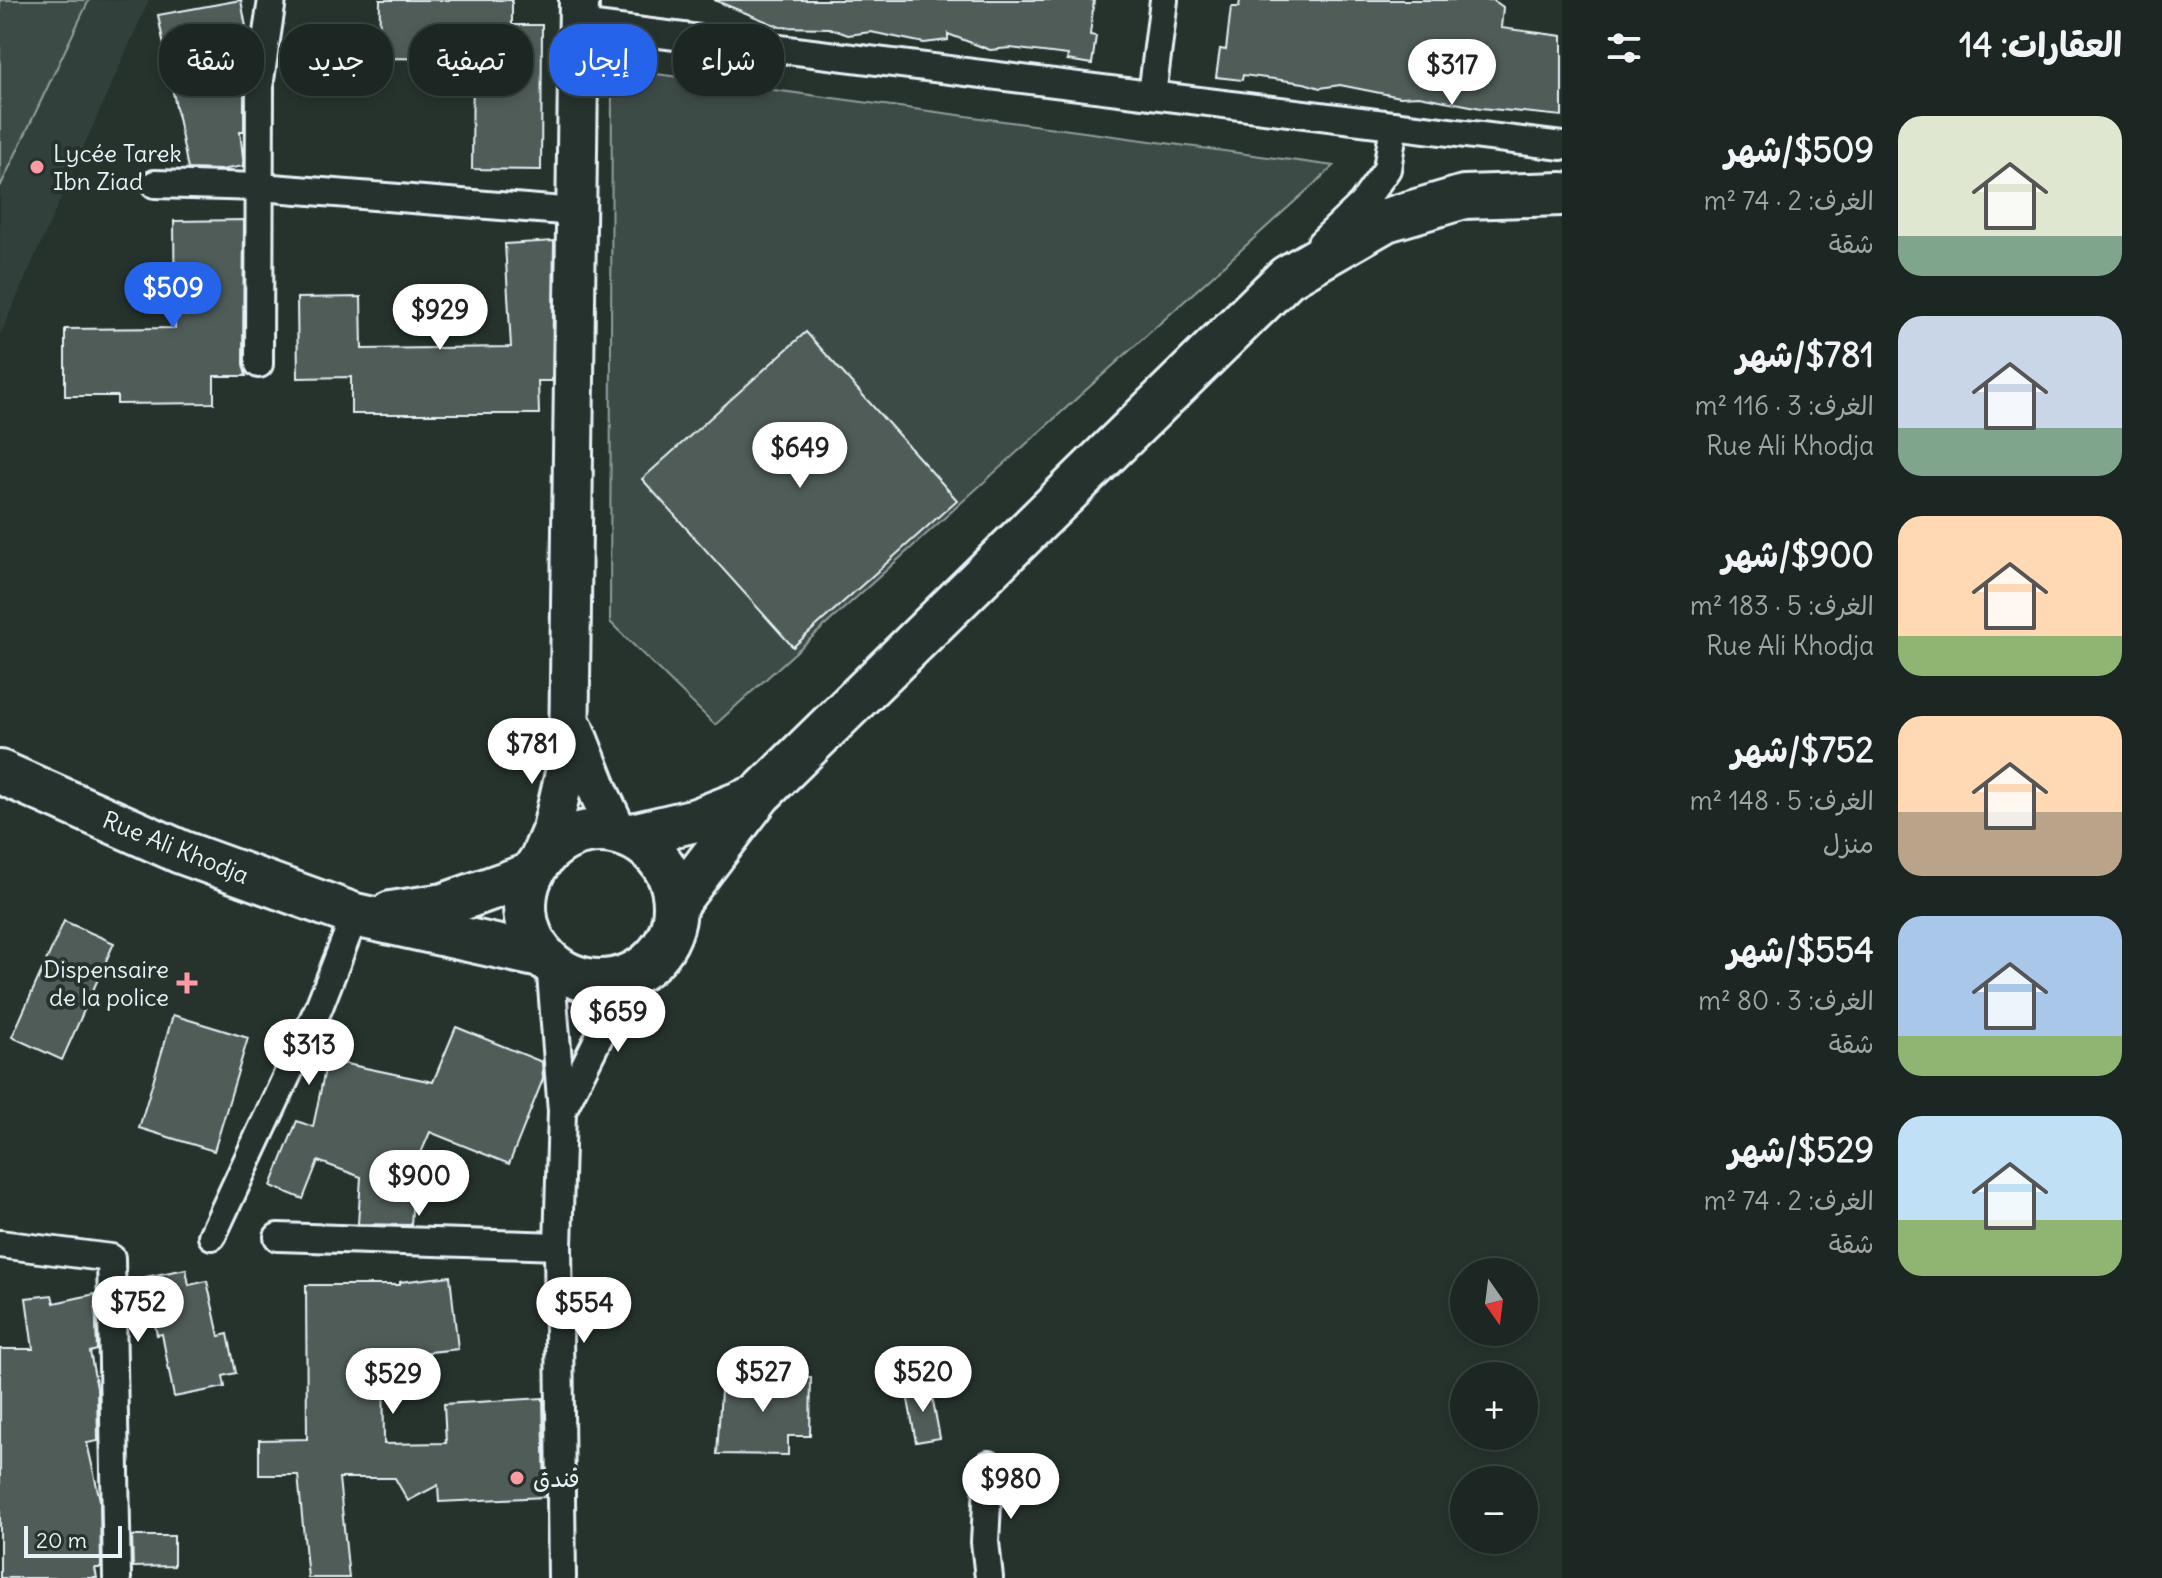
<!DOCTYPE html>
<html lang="ar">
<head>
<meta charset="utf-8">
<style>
	body { margin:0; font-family:Delius,"Playpen Sans Arabic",sans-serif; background:#252e2a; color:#f1f3f6; direction:rtl; height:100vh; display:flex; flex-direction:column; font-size:30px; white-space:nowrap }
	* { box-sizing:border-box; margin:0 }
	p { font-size:26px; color:#a0a5a5 }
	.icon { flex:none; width:44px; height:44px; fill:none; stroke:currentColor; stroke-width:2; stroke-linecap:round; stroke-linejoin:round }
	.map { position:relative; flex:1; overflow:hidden; direction:ltr }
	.drawer { display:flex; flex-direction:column; background:#1c2622; width:600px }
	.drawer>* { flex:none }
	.banner { position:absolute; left:24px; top:24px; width:760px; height:72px; direction:rtl; display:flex; gap:16px }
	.needle { width:52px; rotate:166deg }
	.fabs { position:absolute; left:1450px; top:1258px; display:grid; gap:16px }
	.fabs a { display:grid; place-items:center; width:88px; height:88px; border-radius:50%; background:#1c2622; box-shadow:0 4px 12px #0003,0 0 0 2px #3a4340; font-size:40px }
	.scale { position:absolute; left:24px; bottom:20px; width:98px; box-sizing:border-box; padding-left:8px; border:4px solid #e8f1f8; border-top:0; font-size:22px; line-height:28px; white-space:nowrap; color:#e8f1f8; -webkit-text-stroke:6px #26332d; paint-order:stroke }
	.price { position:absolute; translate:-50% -68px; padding:0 18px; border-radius:28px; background:#fff; color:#222; font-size:26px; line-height:52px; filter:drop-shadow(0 2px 4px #0008) }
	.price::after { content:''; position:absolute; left:50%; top:48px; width:24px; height:18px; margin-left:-12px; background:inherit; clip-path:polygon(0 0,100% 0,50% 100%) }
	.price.current { background:#2563eb; color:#fff }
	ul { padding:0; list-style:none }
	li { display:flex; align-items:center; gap:24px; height:200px; padding:0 40px }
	li span { display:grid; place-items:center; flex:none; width:224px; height:160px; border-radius:24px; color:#555 }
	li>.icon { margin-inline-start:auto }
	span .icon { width:96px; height:96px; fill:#fffc; stroke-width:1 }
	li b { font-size:34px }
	h2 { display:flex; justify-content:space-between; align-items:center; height:96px; padding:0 40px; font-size:34px }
	.tag { padding:0 28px; border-radius:32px; background:#1c2622; box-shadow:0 4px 12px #0003,0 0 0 2px #3a4340; font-size:28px; line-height:72px }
	.tag.current { background:#2563eb; color:#fff }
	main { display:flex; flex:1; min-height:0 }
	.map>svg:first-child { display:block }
</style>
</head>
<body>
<main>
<section class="drawer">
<h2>العقارات: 14<svg class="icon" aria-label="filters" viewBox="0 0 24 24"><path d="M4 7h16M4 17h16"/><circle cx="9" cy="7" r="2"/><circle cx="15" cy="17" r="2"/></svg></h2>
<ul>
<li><span style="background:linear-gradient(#dfe7d0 75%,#7fa58c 0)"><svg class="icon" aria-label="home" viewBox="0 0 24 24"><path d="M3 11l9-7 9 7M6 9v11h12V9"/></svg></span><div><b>$509/شهر</b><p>الغرف: 2 · 74 m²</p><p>شقة</p></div></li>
<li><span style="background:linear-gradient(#c9d6e8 70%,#7fa58c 0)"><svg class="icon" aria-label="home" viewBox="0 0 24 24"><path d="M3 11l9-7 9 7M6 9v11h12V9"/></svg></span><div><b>$781/شهر</b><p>الغرف: 3 · 116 m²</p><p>Rue Ali Khodja</p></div></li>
<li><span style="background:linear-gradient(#ffd9b3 75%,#8fb573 0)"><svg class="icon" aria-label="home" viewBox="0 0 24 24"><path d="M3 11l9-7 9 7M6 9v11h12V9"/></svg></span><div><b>$900/شهر</b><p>الغرف: 5 · 183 m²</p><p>Rue Ali Khodja</p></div></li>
<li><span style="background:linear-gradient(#ffd9b3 60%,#b9a48a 0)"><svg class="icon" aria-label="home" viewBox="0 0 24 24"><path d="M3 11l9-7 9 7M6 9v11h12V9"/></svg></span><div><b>$752/شهر</b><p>الغرف: 5 · 148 m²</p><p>منزل</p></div></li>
<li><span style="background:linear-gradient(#a9c7e8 75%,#8fb573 0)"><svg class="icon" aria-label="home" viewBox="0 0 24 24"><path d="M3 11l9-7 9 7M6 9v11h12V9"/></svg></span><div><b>$554/شهر</b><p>الغرف: 3 · 80 m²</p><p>شقة</p></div></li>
<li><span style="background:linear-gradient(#bfe0f5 65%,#8fb573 0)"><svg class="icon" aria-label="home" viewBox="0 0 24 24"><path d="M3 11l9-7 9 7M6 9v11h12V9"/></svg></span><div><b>$529/شهر</b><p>الغرف: 2 · 74 m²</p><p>شقة</p></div></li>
</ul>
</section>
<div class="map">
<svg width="1562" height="1578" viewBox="0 0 1562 1578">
	<rect width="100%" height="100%" fill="#26332d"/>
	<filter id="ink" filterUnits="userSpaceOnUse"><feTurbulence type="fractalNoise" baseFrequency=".0125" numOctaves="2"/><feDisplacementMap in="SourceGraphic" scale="16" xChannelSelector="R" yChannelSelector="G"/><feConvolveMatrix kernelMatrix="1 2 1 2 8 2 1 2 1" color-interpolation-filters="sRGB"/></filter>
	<g filter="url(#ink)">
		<!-- built -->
		<polygon fill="#333f3a" points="0,0 149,0 0,335"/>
		<!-- green -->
		<g fill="#3e4b47" stroke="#939ea0" stroke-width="2">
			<polygon points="0,0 89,0 0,187"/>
			<polygon points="612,68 1334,166 715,725 610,622"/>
		</g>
		<!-- building -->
		<g fill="#505c59" stroke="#e8f1f8" stroke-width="2">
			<polygon points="241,0 249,43 248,49 238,51 244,80 244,131 240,131 244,166 221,170 188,169 158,15"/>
			<polygon points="380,0 512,0 512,25 542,25 541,170 472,169 473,59 379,58"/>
			<polygon points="714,0 1094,0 1090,35 1096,36 1092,64 1067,60 1068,55 1010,48 990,50 948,34 948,40 924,43 871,32 848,35 829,28 780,27"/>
			<polygon points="1240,0 1493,0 1503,7 1501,28 1562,36 1562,116 1481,108 1419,96 1400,97 1340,85 1320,88 1304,83 1243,75 1242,80 1216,77 1220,49 1226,50 1231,7 1239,7"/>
			<polygon points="244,220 243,364 246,376 214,376 214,403 117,404 117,396 65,396 65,329 175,328 174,221"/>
			<polygon points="554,241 552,381 538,381 539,414 351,414 351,377 298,378 297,298 361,297 362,349 511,347 505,244"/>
			<polygon points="806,332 957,500 793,647 642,479"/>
			<polygon points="64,921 114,943 62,1060 12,1037"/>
			<polygon points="173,1015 248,1038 214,1151 139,1128"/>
			<polygon points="456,1027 542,1062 543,1079 509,1164 430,1132 415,1167 411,1225 358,1224 361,1177 318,1161 303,1199 271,1186 297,1121 313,1127 327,1060 433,1082"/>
			<polygon points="186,1269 189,1285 207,1281 219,1336 228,1334 236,1373 223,1376 225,1387 174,1397 162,1334 157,1335 145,1277"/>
			<polygon points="450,1276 458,1349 383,1357 384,1444 446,1443 444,1404 543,1398 545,1497 439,1502 438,1485 408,1501 395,1478 339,1478 349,1578 308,1578 298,1475 259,1475 259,1440 307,1439 306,1285 400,1285 400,1282"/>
			<polygon points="95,1294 97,1350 90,1352 97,1388 98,1441 87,1443 100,1500 101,1568 95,1568 97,1578 0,1578 0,1349 33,1349 26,1298 52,1295 54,1303"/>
			<polygon points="722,1376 811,1377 810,1436 788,1436 788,1455 717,1454"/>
			<polygon points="930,1385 940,1438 916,1442 906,1389"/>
			<polygon points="132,1536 174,1536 174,1566 133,1567"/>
		</g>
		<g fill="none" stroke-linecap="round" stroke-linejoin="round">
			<defs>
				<g id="street">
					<polyline points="579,24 1562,146"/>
					<polyline points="1152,95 1164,0"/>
					<polyline points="155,184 260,187 576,212"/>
					<polyline points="1321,243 1362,204 1387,169 1394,125"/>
					<polyline points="259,364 260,80 272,0"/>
					<polyline points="550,962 562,1111 558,1246 562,1578"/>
					<polyline points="562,1111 630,975"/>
					<polyline points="212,1236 319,1007 355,915"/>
					<polyline points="278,1237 558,1246"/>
					<polyline points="0,1244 111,1258 117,1578"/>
					<polyline points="989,1465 985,1542 989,1578"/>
				</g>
				<g id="secondary">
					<polyline points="574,729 600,795 618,833"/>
					<polyline points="537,864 552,829 569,756 579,0"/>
				</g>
				<g id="primary">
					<polyline points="0,772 181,852 355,915 545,957"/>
					<circle cx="600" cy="906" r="75"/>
					<polyline points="628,836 696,820 755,797"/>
					<polyline points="676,904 760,794 1287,277 1386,220 1464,197 1562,194"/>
					<polyline points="391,913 444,905 532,874"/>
				</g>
			</defs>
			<!-- street casing -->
			<use href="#street" stroke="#e8f1f8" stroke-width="32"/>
			<!-- secondary casing -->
			<use href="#secondary" stroke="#e8f1f8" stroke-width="44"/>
			<!-- primary casing -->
			<use href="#primary" stroke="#e8f1f8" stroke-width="48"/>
			<!-- street -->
			<use href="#street" stroke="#26332d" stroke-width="26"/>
			<!-- secondary -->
			<use href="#secondary" stroke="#26332d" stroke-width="38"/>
			<!-- primary -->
			<use href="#primary" stroke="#26332d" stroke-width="42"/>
		</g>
	</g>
	<!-- markers -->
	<g fill="#ff9aa2" stroke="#26332d" stroke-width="3">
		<circle cx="37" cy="167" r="8"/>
		<path d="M183 971h8v8h8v8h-8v8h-8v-8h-8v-8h8z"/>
		<circle cx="517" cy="1478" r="8"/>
	</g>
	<g text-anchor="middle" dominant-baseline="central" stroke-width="8" stroke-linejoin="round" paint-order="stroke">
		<!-- poi labels -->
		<g font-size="24" fill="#e8f1f8" stroke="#26332d" text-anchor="start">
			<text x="53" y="153">Lycée Tarek<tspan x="53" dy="28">Ibn Ziad</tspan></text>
			<text x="169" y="969" text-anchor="end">Dispensaire<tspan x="169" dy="28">de la police</tspan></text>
			<text x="533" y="1478">فندق</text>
		</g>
		<!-- street labels -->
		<g font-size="24" fill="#e8f1f8" stroke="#26332d">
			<text transform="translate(176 847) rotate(22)">Rue Ali Khodja</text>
		</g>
	</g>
</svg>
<div class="fabs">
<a><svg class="needle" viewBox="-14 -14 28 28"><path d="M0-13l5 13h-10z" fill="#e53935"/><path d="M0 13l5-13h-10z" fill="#a0a5a5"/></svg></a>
<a>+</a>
<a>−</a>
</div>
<div class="scale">20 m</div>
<b class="price" style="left:1452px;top:107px">$317</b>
<b class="price current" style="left:173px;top:330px">$509</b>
<b class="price" style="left:440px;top:352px">$929</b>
<b class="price" style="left:800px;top:490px">$649</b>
<b class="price" style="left:532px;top:786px">$781</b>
<b class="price" style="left:618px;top:1054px">$659</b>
<b class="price" style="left:309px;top:1087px">$313</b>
<b class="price" style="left:419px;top:1218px">$900</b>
<b class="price" style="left:138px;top:1344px">$752</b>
<b class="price" style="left:584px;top:1345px">$554</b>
<b class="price" style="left:763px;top:1414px">$527</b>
<b class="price" style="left:923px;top:1414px">$520</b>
<b class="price" style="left:393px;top:1416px">$529</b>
<b class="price" style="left:1011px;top:1521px">$980</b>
<div class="banner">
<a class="tag">شراء</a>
<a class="tag current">إيجار</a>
<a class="tag">تصفية</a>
<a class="tag">جديد</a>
<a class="tag">شقة</a>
</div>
</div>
</main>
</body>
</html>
